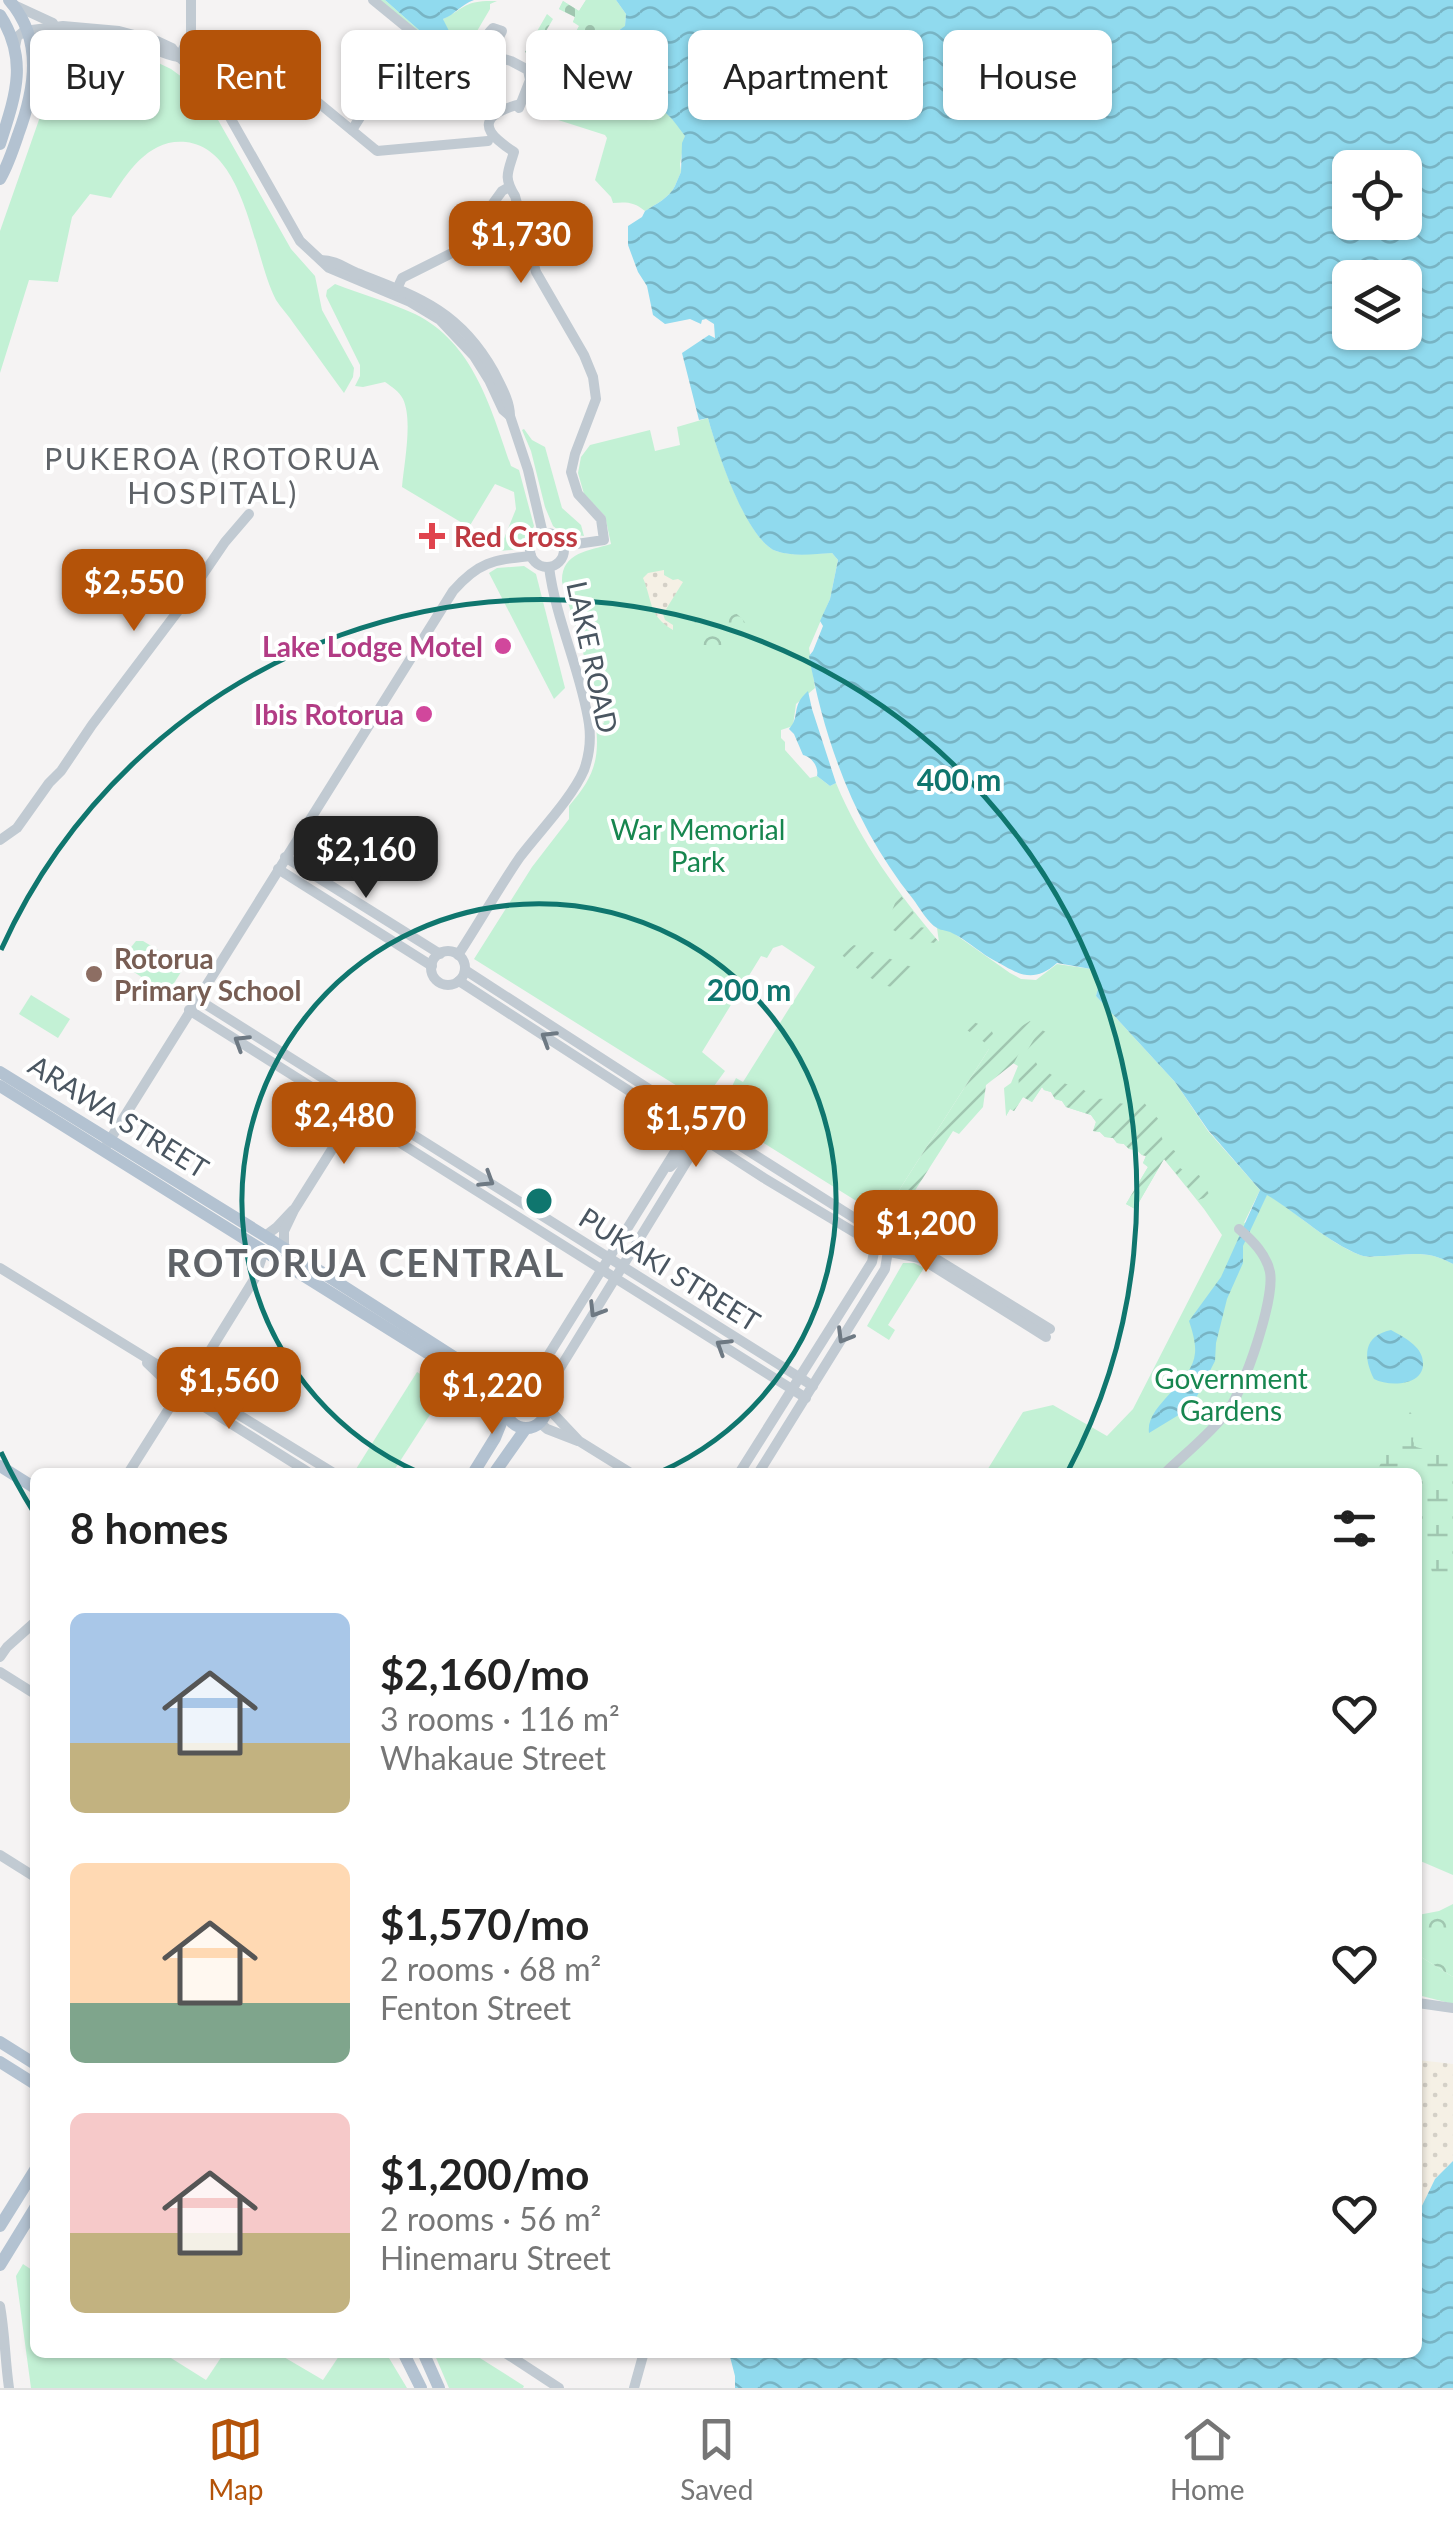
<!DOCTYPE html>
<html lang="en">
<head>
<meta charset="utf-8">
<style>
	body { margin:0; font-family:Lato,sans-serif; background:#f6f6f6; color:#222; height:100vh; display:flex; flex-direction:column; font-size:38px; white-space:nowrap }
	* { box-sizing:border-box; margin:0 }
	p { font-size:32px; color:#767676 }
	.icon { flex:none; width:55px; height:55px; fill:none; stroke:currentColor; stroke-width:2; stroke-linecap:round; stroke-linejoin:round }
	.map { position:relative; flex:1; overflow:hidden }
	.panel { position:absolute; left:30px; top:1468px; width:1392px; height:890px; display:flex; flex-direction:column; background:#fff; border-radius:15px; box-shadow:0 2px 8px #0004 }
	.panel>* { flex:none }
	.banner { position:absolute; left:30px; top:30px; width:1395px; height:90px; display:flex; gap:20px }
	.tools { position:absolute; left:1332px; top:150px; display:grid; gap:20px }
	.tools a { display:grid; place-items:center; width:90px; height:90px; border-radius:15px; background:#fff; box-shadow:0 2px 8px #0004; font-size:50px }
	.price { position:absolute; translate:-50% -85px; padding:0 22px; border-radius:20px; background:#b45309; color:#fff; font-size:32px; line-height:65px; filter:drop-shadow(0 2px 5px #0008) }
	.price::after { content:''; position:absolute; left:50%; top:60px; width:30px; height:22px; margin-left:-15px; background:inherit; clip-path:polygon(0 0,100% 0,50% 100%) }
	.price.selected { background:#222; color:#fff }
	ul { padding:0; list-style:none }
	li { display:flex; align-items:center; gap:30px; height:250px; padding:0 40px }
	li span { display:grid; place-items:center; flex:none; width:280px; height:200px; border-radius:15px; color:#555 }
	li>.icon { margin-inline-start:auto }
	span .icon { width:120px; height:120px; fill:#fffc; stroke-width:1 }
	li b { font-size:42px }
	h2 { display:flex; justify-content:space-between; align-items:center; height:120px; padding:0 40px; font-size:42px }
	.chip { padding:0 35px; border-radius:15px; background:#fff; box-shadow:0 2px 8px #0004; font-size:35px; line-height:90px }
	.chip.selected { background:#b45309; color:#fff }
	.menu { display:flex; justify-content:space-around; align-items:center; height:140px; border-top:2px solid #e0e0e0; background:#fff; font-size:28px; color:#767676 }
	.menu a { display:grid; justify-items:center; gap:5px }
	.menu .selected { color:#b45309 }
	.map>svg:first-child { display:block }
</style>
</head>
<body>
<div class="map">
<svg width="1453" height="2388" viewBox="0 0 1453 2388">
	<defs>
		<pattern id="forest-crowns" width="20" height="18" patternUnits="userSpaceOnUse" patternTransform="scale(2.5)"><rect width="20" height="18" fill="#c3f1d5"/><path d="M2 6a3 3 0 1 1 6 0M12 15a3 3 0 1 1 6 0" fill="none" stroke="#a0c6b0"/></pattern>
		<pattern id="wetland-marsh" width="20" height="14" patternUnits="userSpaceOnUse" patternTransform="scale(2.5)"><rect width="20" height="14" fill="#c3f1d5"/><path d="M1 5h8M5 5V1M11 12h8M15 12V8" fill="none" stroke="#a0c6b0"/></pattern>
		<pattern id="sand-dots" width="8" height="8" patternUnits="userSpaceOnUse" patternTransform="scale(2.5)"><rect width="8" height="8" fill="#f5f0e5"/><path d="M2 2h.1M6 6h.1" fill="none" stroke="#d4d0c7" stroke-width="1.8" stroke-linecap="round"/></pattern>
		<pattern id="cemetery-stones" width="16" height="16" patternUnits="userSpaceOnUse" patternTransform="scale(2.5)"><rect width="16" height="16" fill="#c3f1d5"/><path d="M2 7V4a2 2 0 0 1 4 0v3zM10 15v-3a2 2 0 0 1 4 0v3z" fill="#a0c6b0"/></pattern>
		<pattern id="garden-furrows" width="10" height="10" patternUnits="userSpaceOnUse" patternTransform="scale(2.5)"><rect width="10" height="10" fill="#c3f1d5"/><path d="M-1 1l2-2M0 10L10 0M9 11l2-2" fill="none" stroke="#a0c6b0"/></pattern>
		<pattern id="water-waves" width="16" height="10" patternUnits="userSpaceOnUse" patternTransform="scale(2.5)"><rect width="16" height="10" fill="#90daee"/><path d="M0 5q4-4 8 0t8 0" fill="none" stroke="#78b4c4"/></pattern>
	</defs>
	<rect width="100%" height="100%" fill="#f5f3f3"/>
	<!-- green -->
	<g fill="#c3f1d5">
		<path d="M377,0H385L419,30L448,37L443,19C468,6 465,0 497,1L490,4V9L470,43C437,51 401,19 377,0Z"/>
		<path d="M586,0H616L626,14L625,27L613,33L610,71L636,100L657,104L678,125L685,136L680,164L681,172C679,176 677,181 675,186C669,198 656,204 645,211C634,202 627,202 613,203L611,197L595,180L607,138L605,135L527,110L528,103L535,107L534,111L539,113L541,107L539,106L540,103L557,114L562,106L552,99L559,87L552,83L546,90L541,101L538,99L540,95L534,91L536,88L534,86L543,72L568,88L570,83L545,68L546,65L560,73L567,48L579,26L573,22L575,17L559,9L563,1L579,11Z"/>
		<path d="M118,48L146,57L171,69L190,83L209,104L291,249L315,276L322,310L354,368L353,377L344,393C327,370 311,347 294,324C289,316 281,308 276,300C253,256 246,149 186,142C150,138 128,171 111,198L90,194L72,217L58,282L29,280L0,373V231L54,77C72,55 91,51 118,48Z"/>
		<path d="M335,284C361,294 389,302 415,314C474,343 491,409 511,466L519,470L534,526L523,549L499,551L516,509L514,492L495,484L469,527L402,487C404,464 413,420 403,399C399,391 392,387 385,382L363,387L355,386L360,376V365L326,296L327,290Z"/>
		<path d="M708,418C716,447 747,541 776,551C792,557 816,553 832,553L838,560L830,599L809,648L815,688L796,704L793,726L781,730V738L785,742V750L810,778L817,776L830,786L836,783C861,843 898,893 939,942L937,928L949,930L1010,973L1021,979L1036,980L1057,964L1091,969L1100,980L1096,996L1175,1082L1208,1131L1260,1190L1244,1223L1255,1219L1267,1194C1297,1213 1327,1242 1360,1255C1367,1258 1376,1256 1384,1256C1411,1254 1429,1250 1453,1264V1875L1418,1860V1683L1421,1668L1418,1666V1472H986L1023,1412L1053,1405L1107,1436L1133,1409L1222,1235L1204,1209L1164,1159L1135,1209L1126,1204L1148,1167L1143,1163L1146,1156L1142,1155L1137,1150L1129,1149L1124,1144L1117,1143L1113,1138L1105,1137L1100,1132L1093,1131L1096,1122L1091,1115L1066,1107L1062,1101L1055,1099L1051,1092L1044,1090L1042,1087L1032,1102L1023,1097L1014,1111L1010,1109L1006,1116L1004,1088L1011,1083L1018,1066L989,1049L882,1217L735,1125C735,1115 734,1109 724,1103L736,1078L743,1082L815,967L782,945L773,948L767,958L761,956L702,1052L725,1071L709,1093L697,1086L682,1089L474,959L532,867L569,819V806C592,779 600,762 596,726L604,723L562,582C561,552 589,551 611,544L605,516L584,494L578,473L581,457L590,445L650,430L655,451L680,445L677,427Z"/>
		<polygon points="524,429 532,440 545,447 562,508 581,525 584,536 562,533 553,526 545,507 531,451 522,430"/>
		<polygon points="524,566 536,574 565,688 554,699 489,573 497,568"/>
		<polygon points="136,941 143,941 178,962 181,972 171,988 161,990 125,966 124,956"/>
		<polygon points="31,995 70,1019 58,1038 19,1014"/>
		<polygon points="903,1263 914,1263 924,1268 888,1325 895,1330 889,1340 867,1326"/>
		<polygon points="417,1372 446,1390 393,1472 362,1472 356,1469"/>
		<polygon points="1418,1955 1453,1977 1453,2004 1418,1995"/>
		<polygon points="23,2264 35,2272 35,2352 163,2353 206,2380 224,2353 277,2353 323,2380 341,2353 386,2353 407,2388 31,2388 16,2276"/>
		<polygon points="434,2353 472,2353 524,2386 523,2388 449,2388"/>
	</g>
	<!-- forest -->
	<g fill="url(#forest-crowns)">
		<path d="M724,605C734,611 760,628 742,642C740,644 707,651 702,652L687,642V630L700,617Z"/>
		<polygon points="1453,1904 1453,1977 1418,1955 1418,1915 1439,1911"/>
	</g>
	<!-- wetland -->
	<path fill="url(#wetland-marsh)" d="M1410,1412L1415,1418L1413,1441L1416,1447L1453,1457V1582C1420,1579 1436,1563 1429,1541C1427,1533 1419,1528 1418,1521C1415,1506 1418,1488 1418,1472H1376Z"/>
	<!-- sand -->
	<g fill="url(#sand-dots)">
		<path d="M664,570V575L673,580L678,579L683,582L663,614L665,620L673,625V630C648,615 653,602 643,578L648,573Z"/>
		<polygon points="1418,2060 1453,2064 1453,2161 1435,2179 1418,2214"/>
	</g>
	<!-- cemetery -->
	<polygon fill="url(#cemetery-stones)" points="586,0 599,0 603,13 599,15 595,27 598,31 591,67 582,65 574,73 564,71 560,74 525,52 547,14 553,19 546,31 549,33 547,36 549,40 560,47 565,42 569,44 580,25 573,22 575,17 559,9 563,1 579,11"/>
	<!-- garden -->
	<g fill="url(#garden-furrows)">
		<polygon points="899,893 919,920 913,922 912,926 926,928 941,944 909,939 886,926"/>
		<path d="M854,945L922,971L916,977L907,978L902,988C881,989 856,969 841,954Z"/>
		<polygon points="966,1019 991,1029 993,1034 1005,1036 1030,1021 1034,1024 1014,1063 986,1085 983,1107 959,1134 953,1131 893,1225 882,1217 989,1049 984,1042 964,1028 963,1023"/>
		<path d="M1040,1029L1050,1034L1043,1039L1033,1057L1038,1066L1066,1084L1078,1086L1097,1099C1113,1096 1126,1113 1139,1097L1160,1121C1158,1135 1163,1144 1175,1151L1180,1168L1192,1176L1199,1175L1210,1196L1198,1200L1164,1159L1135,1209L1126,1204L1148,1167L1143,1163L1146,1156L1142,1155L1137,1150L1129,1149L1124,1144L1117,1143L1113,1138L1105,1137L1100,1132L1093,1131L1096,1122L1091,1115L1066,1107L1062,1101L1055,1099L1051,1092L1044,1090L1042,1087L1032,1102L1023,1097L1014,1111L1010,1109L1006,1116V1112L1019,1091L1018,1066Z"/>
	</g>
	<!-- water -->
	<g fill="url(#water-waves)" fill-rule="evenodd">
		<path d="M385,0H474C460,5 456,14 443,19L451,35L448,37L419,30Z"/>
		<path d="M616,0H1453V1264C1429,1250 1411,1254 1384,1256C1376,1256 1367,1258 1360,1255C1327,1242 1297,1213 1267,1195L1243,1246V1263L1227,1299L1216,1343L1215,1361L1195,1400L1177,1416L1149,1433C1145,1405 1193,1383 1195,1353C1196,1343 1192,1330 1189,1321L1221,1277L1260,1190L1208,1130L1175,1082L1096,996L1100,980L1091,969L1057,963C1031,986 1016,972 990,958C977,950 965,939 952,933C947,930 942,931 937,928C928,923 919,907 913,899C856,828 825,744 809,656L813,651L823,626L820,621L830,599L838,560L832,553C815,554 792,557 776,551C746,540 716,448 708,418L699,420L682,353L709,335L715,338L714,324L706,319L702,320L701,324L690,319L665,324L653,315L647,286L638,272L628,245V226L642,217L645,211C656,204 669,198 675,186C677,181 679,176 681,172L682,143L685,136C669,114 663,106 636,100L604,61V41L625,26L626,14ZM1350,168H1405V222H1350ZM1350,278H1405V332H1350Z"/>
		<path d="M808,691L812,709L836,783L830,786L817,776C819,767 812,757 803,755L794,734L789,729C801,716 790,707 808,691Z"/>
		<path d="M1391,1330C1402,1336 1419,1345 1422,1357C1430,1385 1391,1388 1374,1379C1363,1357 1363,1336 1391,1330Z"/>
		<polygon points="1453,2161 1453,2388 735,2388 735,2376 729,2353 1418,2352 1418,2214 1435,2179"/>
	</g>
	<g fill="none" stroke-linecap="round" stroke-linejoin="round">
		<!-- minor -->
		<g stroke="#c1cad2" stroke-width="10">
			<polyline points="373,0 417,36 511,61 528,70 530,80 519,108"/>
			<polyline points="14,5 53,23"/>
			<path d="M28,36C62,33 100,30 133,40C149,45 162,55 179,57"/>
			<polyline points="15,47 17,37 24,31 63,26 119,31 157,41 172,48 179,57 204,79 223,105 300,241 329,268 410,302 440,320 474,356 489,380 503,410 510,416"/>
			<path d="M467,48C484,45 483,38 493,28L502,31L498,39L488,37"/>
			<polyline points="179,57 191,34 191,0"/>
			<polyline points="34,73 48,50 66,37"/>
			<polyline points="529,74 537,72 544,64"/>
			<polyline points="293,88 309,95 377,151 488,141"/>
			<path d="M520,104C514,106 509,107 503,110C472,124 499,142 514,152C508,172 503,177 515,196L536,272L584,355L593,377L596,399L575,454L571,472L578,494L601,519L604,540L563,546"/>
			<polyline points="352,130 413,33"/>
			<path d="M321,260C335,260 345,268 357,273C419,297 460,311 494,372C501,386 510,401 510,416L528,470L543,534"/>
			<polyline points="396,291 402,278 460,249 502,191 509,187"/>
			<circle cx="547" cy="550" r="17"/>
			<polyline points="0,840 17,828 49,783 61,771 92,725 178,611 225,542 249,514"/>
			<polyline points="285,857 440,954"/>
			<polyline points="278,869 432,966"/>
			<circle cx="448" cy="968" r="17"/>
			<path d="M458,955C479,923 498,889 520,857C539,832 572,798 584,770C589,756 591,739 589,724C581,671 556,621 549,567"/>
			<polyline points="465,970 720,1135 736,1143 875,1231 888,1251 885,1269 759,1472"/>
			<polyline points="459,981 764,1178 869,1241 874,1252"/>
			<polyline points="197,999 813,1386"/>
			<polyline points="189,1010 806,1398"/>
			<path d="M106,1146L453,591C479,561 494,560 531,556"/>
			<polyline points="670,1167 679,1159 698,1128"/>
			<polyline points="265,1236 277,1227 293,1210"/>
			<polyline points="879,1240 892,1238 907,1241 1050,1329"/>
			<polyline points="284,1248 284,1231 294,1210 358,1108"/>
			<polyline points="885,1251 920,1258 1046,1337"/>
			<polyline points="0,1268 332,1472"/>
			<polyline points="147,1363 171,1386 308,1472"/>
			<polyline points="528,1388 691,1126"/>
			<polyline points="544,1400 557,1373 703,1135"/>
			<polyline points="546,1406 579,1441 629,1472"/>
			<polyline points="540,1423 547,1429 578,1441"/>
			<polyline points="129,1472 177,1396 192,1380 255,1278 261,1260 259,1247"/>
			<polyline points="740,1472 872,1262 874,1252"/>
			<path d="M1166,1472C1186,1453 1210,1434 1227,1412C1244,1390 1275,1299 1270,1272C1266,1254 1253,1241 1239,1229"/>
			<polyline points="0,1657 7,1647 35,1622"/>
			<polyline points="0,1672 35,1694"/>
			<polyline points="0,1855 35,1877"/>
			<polyline points="1418,2003 1453,2008"/>
			<path d="M0,2306C5,2334 5,2360 9,2388"/>
			<polyline points="504,2352 559,2388"/>
			<polyline points="634,2388 644,2352"/>
		</g>
		<!-- major -->
		<g stroke="#b3c2d1" stroke-width="12">
			<path d="M0,15C29,60 15,97 0,144"/>
			<path d="M0,179C8,165 13,150 18,135C35,89 44,40 9,0"/>
			<polyline points="0,1072 265,1236 490,1380 518,1390"/>
			<polyline points="0,1086 488,1391 506,1408"/>
			<circle cx="526" cy="1408" r="20"/>
			<polyline points="0,1466 35,1488"/>
			<polyline points="474,1472 495,1438 506,1411"/>
			<polyline points="495,1472 526,1428"/>
			<polyline points="0,2042 35,2064"/>
			<polyline points="0,2062 35,2084"/>
			<polyline points="0,2226 35,2170"/>
			<polyline points="0,2265 35,2208"/>
			<polyline points="403,2352 421,2388"/>
			<polyline points="423,2352 439,2388"/>
		</g>
	</g>
	<!-- one-way arrows -->
	<defs><path id="oneway-chevron" d="M-2-3.5L2.5 0L-2 3.5" fill="none" stroke-width="1.6" stroke-linecap="round" stroke-linejoin="round" transform="scale(2.5)"/></defs>
	<g stroke="#6e7983">
		<use href="#oneway-chevron" transform="translate(548 1038) rotate(-148)"/>
		<use href="#oneway-chevron" transform="translate(241 1042) rotate(-148)"/>
		<use href="#oneway-chevron" transform="translate(487 1180) rotate(32)"/>
		<use href="#oneway-chevron" transform="translate(596 1310) rotate(122)"/>
		<use href="#oneway-chevron" transform="translate(844 1336) rotate(121)"/>
		<use href="#oneway-chevron" transform="translate(723 1346) rotate(-148)"/>
	</g>
	<!-- distance rings -->
	<g fill="none" stroke="#0f766e" stroke-width="5">
		<path d="M418 1472A297 297 0 1 1 660 1472"/>
		<path d="M33 1511A594 594 0 0 1 1 1452M1 950A594 594 0 1 1 1068 1471"/>
	</g>
	<!-- markers -->
	<path fill="#e0444e" stroke="#fff" stroke-width="4" d="M427 521h10v10h10v10h-10v10h-10v-10h-10v-10h10z"/>
	<g fill="#d1479c" stroke="#fff" stroke-width="4">
		<circle cx="503" cy="646" r="10"/>
		<circle cx="424" cy="714" r="10"/>
	</g>
	<circle fill="#8d6e63" stroke="#fff" stroke-width="4" cx="94" cy="974" r="10"/>
	<g text-anchor="middle" dominant-baseline="central" stroke-width="8" stroke-linejoin="round" paint-order="stroke">
		<!-- health labels -->
		<g font-size="28" font-weight="bold" fill="#be3a42" stroke="#fff" text-anchor="start">
			<text x="454" y="536">Red Cross</text>
		</g>
		<!-- hotel labels -->
		<g font-size="28" font-weight="bold" fill="#b23c85" stroke="#fff" text-anchor="end">
			<text x="483" y="646">Lake Lodge Motel</text>
			<text x="404" y="714">Ibis Rotorua</text>
		</g>
		<!-- street labels -->
		<g font-size="28" fill="#4a5661" stroke="#fff">
			<text transform="translate(593 657) rotate(78)">LAKE ROAD</text>
			<text transform="translate(119 1116) rotate(32)">ARAWA STREET</text>
			<text transform="translate(670 1269) rotate(32)">PUKAKI STREET</text>
		</g>
		<!-- park labels -->
		<g font-size="28" fill="#17864f" stroke="#fff">
			<text x="698" y="829">War Memorial<tspan x="698" dy="32">Park</tspan></text>
			<text x="1231" y="1378">Government<tspan x="1231" dy="32">Gardens</tspan></text>
		</g>
		<!-- education labels -->
		<g font-size="28" font-weight="bold" fill="#785e54" stroke="#fff" text-anchor="start">
			<text x="114" y="958">Rotorua<tspan x="114" dy="32">Primary School</tspan></text>
		</g>
		<!-- neighbourhood labels -->
		<g font-size="30" letter-spacing="2.5" fill="#5f6368" stroke="#fff">
			<text x="213" y="458">PUKEROA (ROTORUA<tspan x="213" dy="34">HOSPITAL)</tspan></text>
		</g>
		<!-- district labels -->
		<g font-size="38" font-weight="bold" letter-spacing="2.5" fill="#5f6368" stroke="#fff">
			<text x="366" y="1262">ROTORUA CENTRAL</text>
		</g>
	</g>
	<circle cx="539" cy="1201" r="15" fill="#0f766e" stroke="#fff" stroke-width="5"/>
	<g font-size="30" text-anchor="middle" font-weight="bold" fill="#0f766e" stroke="#fff" stroke-width="8" stroke-linejoin="round" paint-order="stroke">
		<text x="959" y="791">400 m</text>
		<text x="749" y="1001">200 m</text>
	</g>
</svg>
<div class="tools">
<a><svg class="icon" aria-label="locate" viewBox="0 0 24 24"><circle cx="12" cy="12" r="6"/><path d="M12 2v4M12 18v4M2 12h4M18 12h4"/></svg></a>
<a><svg class="icon" aria-label="layers" viewBox="0 0 24 24"><path d="M12 4l9 5-9 5-9-5zM3 14l9 5 9-5"/></svg></a>
</div>
<b class="price" style="left:521px;top:286px">$1,730</b>
<b class="price" style="left:134px;top:634px">$2,550</b>
<b class="price selected" style="left:366px;top:901px">$2,160</b>
<b class="price" style="left:344px;top:1167px">$2,480</b>
<b class="price" style="left:696px;top:1170px">$1,570</b>
<b class="price" style="left:926px;top:1275px">$1,200</b>
<b class="price" style="left:229px;top:1432px">$1,560</b>
<b class="price" style="left:492px;top:1437px">$1,220</b>
<div class="banner">
<a class="chip">Buy</a>
<a class="chip selected">Rent</a>
<a class="chip">Filters</a>
<a class="chip">New</a>
<a class="chip">Apartment</a>
<a class="chip">House</a>
</div>
<section class="panel">
<h2>8 homes<svg class="icon" aria-label="filters" viewBox="0 0 24 24"><path d="M4 7h16M4 17h16"/><circle cx="9" cy="7" r="2"/><circle cx="15" cy="17" r="2"/></svg></h2>
<ul>
<li><span style="background:linear-gradient(#a9c7e8 65%,#c2b280 0)"><svg class="icon" aria-label="home" viewBox="0 0 24 24"><path d="M3 11l9-7 9 7M6 9v11h12V9"/></svg></span><div><b>$2,160/mo</b><p>3 rooms · 116 m²</p><p>Whakaue Street</p></div><svg class="icon" aria-label="heart" viewBox="0 0 24 24"><path d="M12 20l-8-8c-3-5 5-10 8-4 3-6 11-1 8 4z"/></svg></li>
<li><span style="background:linear-gradient(#ffd9b3 70%,#7fa58c 0)"><svg class="icon" aria-label="home" viewBox="0 0 24 24"><path d="M3 11l9-7 9 7M6 9v11h12V9"/></svg></span><div><b>$1,570/mo</b><p>2 rooms · 68 m²</p><p>Fenton Street</p></div><svg class="icon" aria-label="heart" viewBox="0 0 24 24"><path d="M12 20l-8-8c-3-5 5-10 8-4 3-6 11-1 8 4z"/></svg></li>
<li><span style="background:linear-gradient(#f6c9c9 60%,#c2b280 0)"><svg class="icon" aria-label="home" viewBox="0 0 24 24"><path d="M3 11l9-7 9 7M6 9v11h12V9"/></svg></span><div><b>$1,200/mo</b><p>2 rooms · 56 m²</p><p>Hinemaru Street</p></div><svg class="icon" aria-label="heart" viewBox="0 0 24 24"><path d="M12 20l-8-8c-3-5 5-10 8-4 3-6 11-1 8 4z"/></svg></li>
</ul>
</section>
</div>
<nav class="menu">
<a class="selected"><svg class="icon" aria-label="map" viewBox="0 0 24 24"><path d="M3 6l6-2 6 2 6-2v14l-6 2-6-2-6 2zM9 4v14M15 6v14"/></svg>Map</a>
<a><svg class="icon" aria-label="saved" viewBox="0 0 24 24"><path d="M7 4h10v16l-5-4-5 4z"/></svg>Saved</a>
<a><svg class="icon" aria-label="home" viewBox="0 0 24 24"><path d="M3 11l9-7 9 7M6 9v11h12V9"/></svg>Home</a>
</nav>
</body>
</html>
